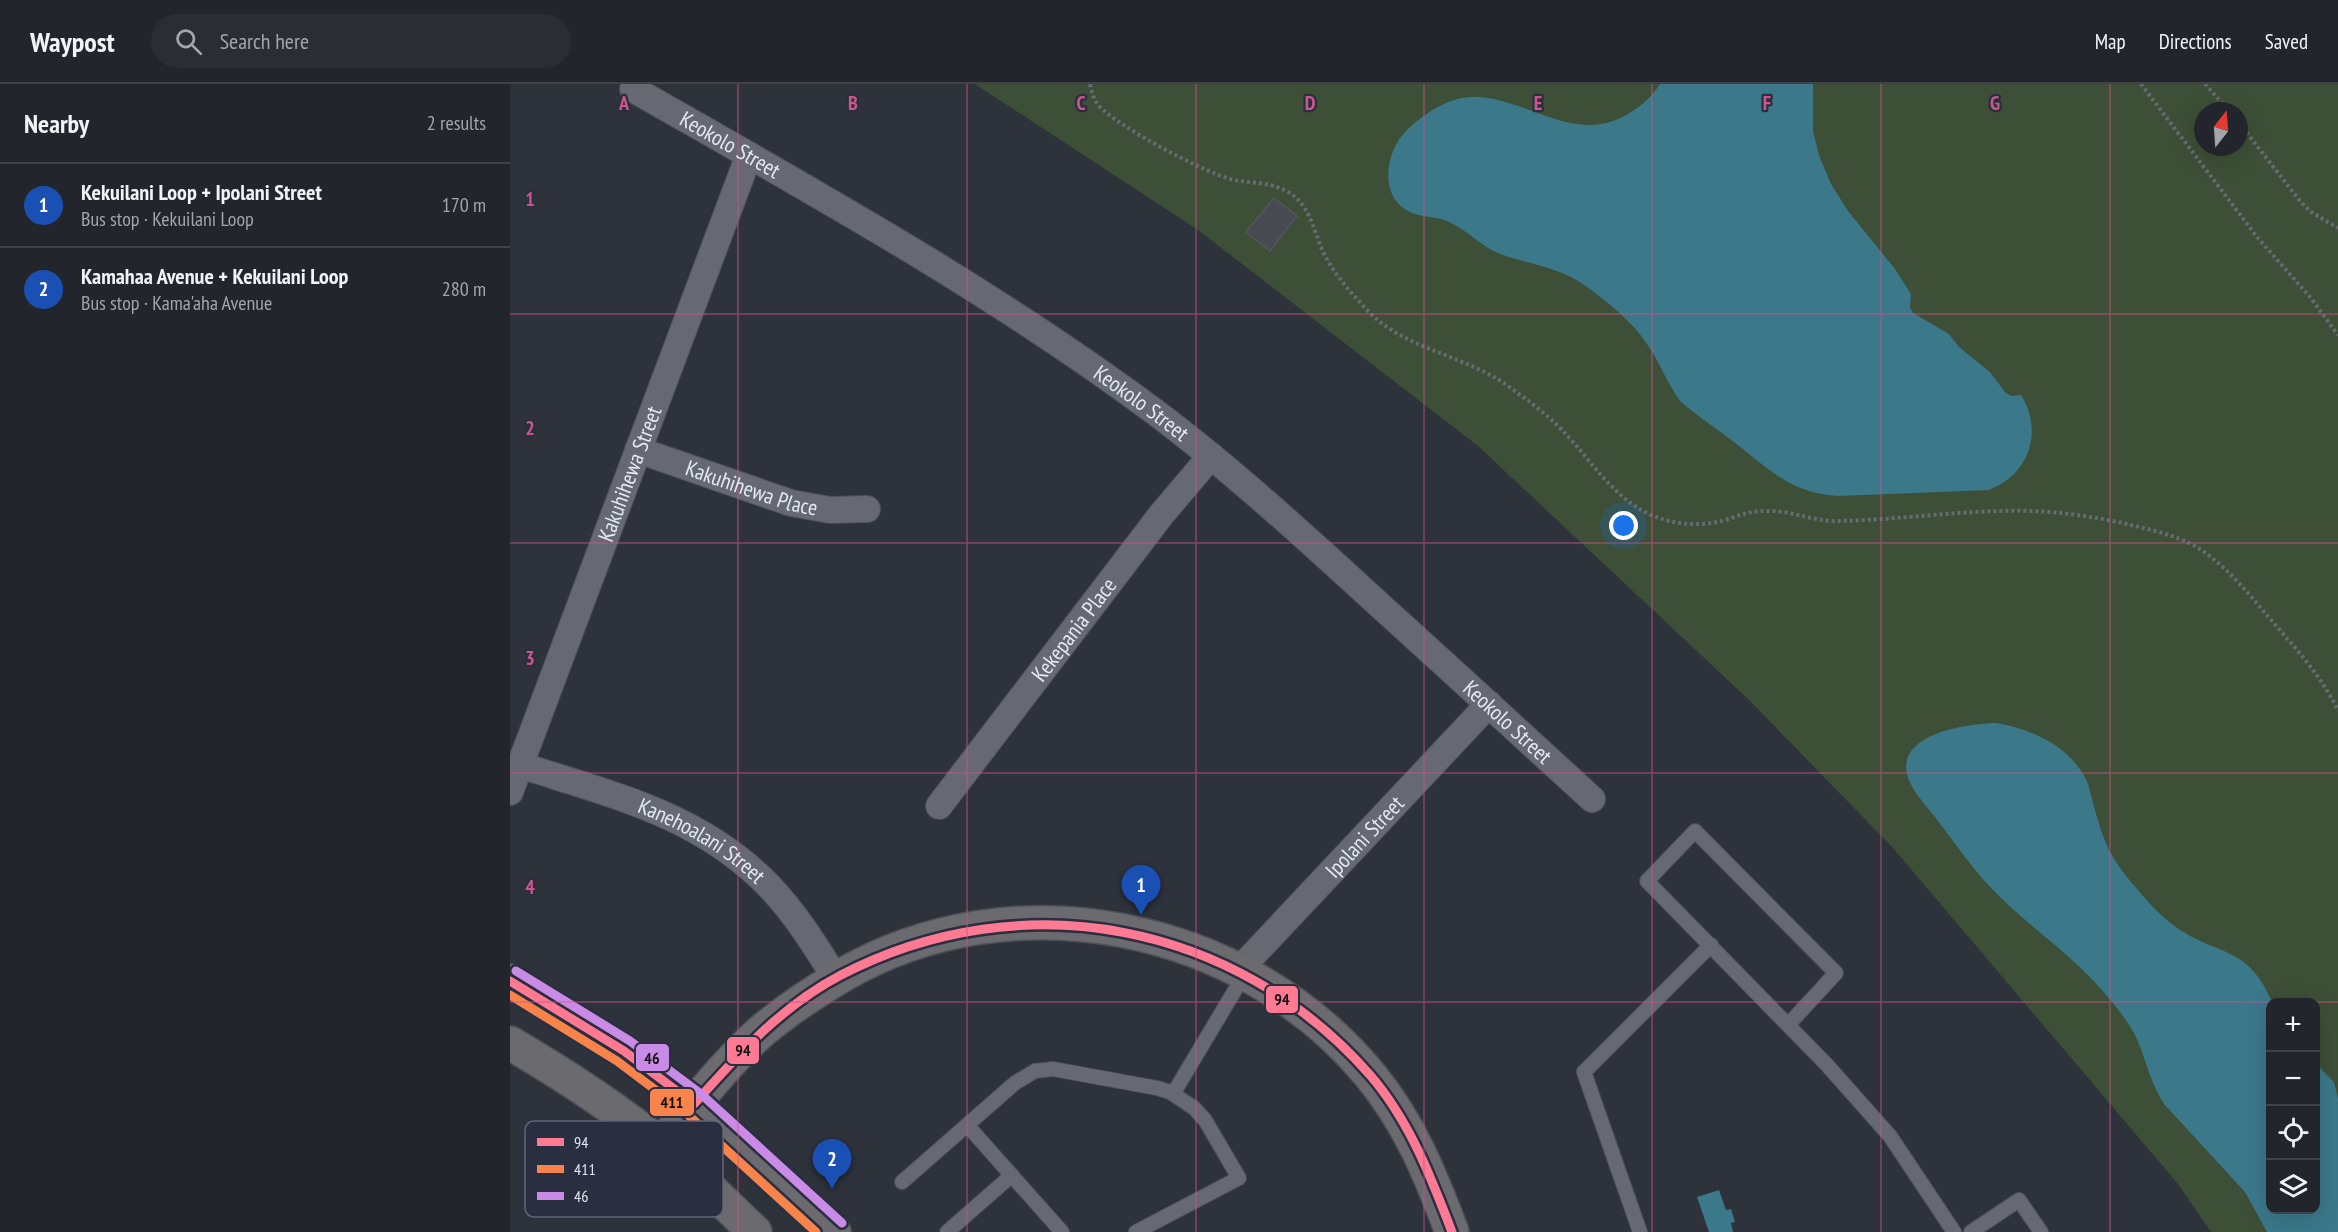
<!DOCTYPE html>
<meta charset="utf-8">
<style>
:root{--surface:#22262c;--page:#2a2e34;--text:#f1f3f6;--muted:#a2a5a9;--line:#3f4348;--accent:#a4a8b3}
body{margin:0;font-family:"PT Sans Narrow",sans-serif;background:var(--page);color:var(--text)}
.controls{position:absolute;right:18px;bottom:18px;display:grid;overflow:hidden;border-radius:12px;box-shadow:0 6px 24px #0002}
.controls button{width:54px;height:54px;display:grid;place-items:center;padding:0;border:0;border-bottom:2px solid var(--line);background:var(--surface);color:var(--text);font:30px sans-serif}
.compass{position:absolute;left:1684px;top:18px;width:54px;height:54px;border-radius:50%;background:var(--surface);box-shadow:0 6px 24px #0002;rotate:17deg}
.you{position:absolute;left:1114px;top:442px;width:21px;height:21px;margin:-15px;border:4px solid #fff;border-radius:50%;background:#1a73e8;box-shadow:0 0 0 9px #1a73e833}
.badge{display:grid;place-items:center;width:39px;height:39px;border-radius:50%;background:var(--accent);color:#fff;font-size:20px;font-weight:700}
.pin{position:absolute;translate:-50% -50px;filter:drop-shadow(0 2px 3px #0008)}
.pin::after{content:'';position:absolute;top:32px;width:21px;height:18px;background:inherit;clip-path:polygon(0 0,100% 0,50% 100%)}
.list{margin:0;padding:0;list-style:none}
h2{display:flex;justify-content:space-between;align-items:center;height:78px;margin:0;padding:0 24px;font-size:26px}
h2 small{font-size:20px;font-weight:400;color:var(--muted)}
.list li{display:grid;grid-template-columns:39px 1fr auto;gap:18px;align-items:center;box-sizing:border-box;height:84px;padding:0 24px;border-top:2px solid var(--line)}
.list b{display:block;font-size:22px;white-space:nowrap}
.list p{margin:0;font-size:20px;white-space:nowrap;color:var(--muted)}
.list em{font-size:20px;font-style:normal;color:var(--muted)}
.icon{flex:none;width:33px;height:33px;fill:none;stroke:currentColor;stroke-width:2;stroke-linecap:round;stroke-linejoin:round}
.map{position:relative;flex:none;width:1828px;height:1148px;overflow:hidden}
header{display:flex;align-items:center;gap:36px;box-sizing:border-box;height:84px;padding:0 30px;background:var(--surface);border-bottom:2px solid var(--line)}
header strong{font-size:28px}
nav{display:flex;gap:33px;margin-inline-start:auto;font-size:21px}
.search{width:420px;height:54px;background:var(--page);display:flex;align-items:center;gap:15px;box-sizing:border-box;padding:0 21px;border-radius:33px;color:var(--muted);font-size:22px}
main{display:flex}
aside{flex:1;background:var(--surface)}
.map>svg:first-child{display:block}
</style>
<header>
<strong>Waypost</strong>
<div class="search"><svg class="icon" aria-label="search" viewBox="0 0 24 24"><circle cx="10" cy="10" r="6"/><path d="M15 15l6 6"/></svg>Search here</div>
<nav><a>Map</a><a>Directions</a><a>Saved</a></nav>
</header>
<main>
<aside>
<h2>Nearby<small>2 results</small></h2>
<ul class="list">
<li><span class="badge" style="background:#1a4fb4">1</span><div><b>Kekuilani Loop + Ipolani Street</b><p>Bus stop · Kekuilani Loop</p></div><em>170 m</em></li>
<li><span class="badge" style="background:#1a4fb4">2</span><div><b>Kamahaa Avenue + Kekuilani Loop</b><p>Bus stop · Kama'aha Avenue</p></div><em>280 m</em></li>
</ul>
</aside>
<div class="map">
<svg width="1828" height="1148" viewBox="0 0 1828 1148">
<rect width="100%" height="100%" fill="#2e323b"/>
<path fill="#3d4f36" fill-rule="evenodd" d="M465 0H1828V1148H1701L1668 1100 1383 764 1239 616 968 362 688 146ZM1693 27H1729V63H1693ZM1760 918H1806V1126H1760Z"/>
<path fill="#3a788a" d="M1150 0H1303V47L1309 71 1321 100 1338 127 1385 185 1401 210 1400 223 1403 229 1439 250 1449 263 1480 288 1495 308 1501 312 1511 311C1534 347 1519 391 1479 406L1329 412C1278 410 1254 380 1216 352 1201 341 1185 330 1171 318 1158 301 1151 281 1139 263 1125 240 1099 219 1077 203 1052 184 1022 181 993 171 972 164 959 147 939 138 927 132 912 134 900 128 868 113 875 67 897 46 916 28 942 11 969 13 1023 17 1068 63 1121 28 1133 21 1143 11 1150 0Z
M1486 639C1522 645 1558 661 1576 695 1580 704 1582 716 1585 726 1594 758 1599 771 1621 798 1634 813 1646 828 1662 840 1704 873 1737 858 1762 918H1760V1126H1806V980L1824 998 1828 1015V1148H1757L1735 1108 1654 1020C1639 997 1636 973 1624 949 1615 933 1603 919 1591 905 1561 871 1524 846 1491 814 1466 790 1446 761 1425 733 1415 720 1396 701 1396 683 1397 647 1460 640 1486 639Z
M1209 1106 1216 1126 1221 1125 1225 1138 1221 1139 1223 1148H1199L1187 1113Z"/>
<path fill="#484a52" stroke="#52565e" stroke-width="1.5" d="M764 114 787 132 760 167 736 148Z"/>
<g fill="none" stroke-linecap="round" stroke-linejoin="round">
<defs>
<path id="lane" d="M1278 941 1326 889 1185 747 1137 797 1317 981 1380 1052 1444 1148
M663 1010 734 891
M457 1041 552 1148
M392 1098 505 999 525 987 543 985 647 1004 660 1008 684 1024 695 1036 729 1094 626 1148
M437 1148 502 1091
M1130 1148 1074 988 1201 861
M1461 1148 1509 1116 1531 1148"/>
<g id="street">
<path id="s1" d="M123 5C300 106 481 206 645 328 722 386 793 451 864 516 937 582 1009 648 1082 715"/>
<path id="s2" d="M128 366 281 419 320 426 357 425"/>
<path id="s3" d="M10 681C102 711 189 730 259 802 286 830 306 863 326 895"/>
<path id="s4" d="M0 708 239 71"/>
<path id="s5" d="M429 722 651 431 701 372"/>
<path id="s6" d="M729 886 979 620"/>
</g>
<path id="secondary" d="M0 897 114 967 184 1020 324 1148
M0 959C53 990 104 1023 151 1061 184 1088 214 1119 245 1148
M151 1061C180 1025 210 986 244 954 270 930 301 910 331 892 503 791 735 839 860 991 899 1038 921 1092 942 1148"/>
</defs>
<use href="#lane" stroke="#4c5058" stroke-width="16"/>
<use href="#street" stroke="#4c5058" stroke-width="28"/>
<use href="#secondary" stroke="#4c5058" stroke-width="36"/>
<path stroke="#676a71" stroke-width="4" stroke-dasharray="3 3" stroke-linecap="butt" d="M580 0C582 8 583 14 588 21 608 43 690 86 720 95 739 100 760 97 778 108 801 121 804 150 815 172 826 192 841 209 857 226 894 265 951 270 995 300 1016 315 1037 330 1054 348 1081 376 1104 415 1141 431 1165 441 1190 443 1215 436 1230 431 1243 426 1259 427 1282 427 1303 437 1326 437 1392 436 1457 425 1523 427 1553 428 1583 433 1613 439 1637 445 1663 450 1685 462 1715 480 1738 509 1761 536 1785 564 1812 592 1828 627
M1631 0 1747 153 1800 213 1828 251
M1695 0 1719 27
M1729 39 1790 117 1801 128 1828 144"/>
<use href="#lane" stroke="#666971" stroke-width="14"/>
<use href="#street" stroke="#666971" stroke-width="26"/>
<use href="#secondary" stroke="#6a6a6f" stroke-width="33"/>
<defs>
<path id="bus-1" d="M0 897 114 967 184 1020C229 970 270 923 331 891 512 797 726 838 860 991 899 1036 921 1093 942 1148"/>
<path id="bus-2" d="M0 911 107 977 176 1029 306 1148"/>
<path id="bus-3" d="M6 887 120 957 191 1010 332 1139"/>
</defs>
<use href="#bus-1" stroke="#292f40" stroke-width="14"/>
<use href="#bus-2" stroke="#292f40" stroke-width="14"/>
<use href="#bus-3" stroke="#292f40" stroke-width="14"/>
<use href="#bus-1" stroke="#fe7a93" stroke-width="9"/>
<use href="#bus-2" stroke="#f8844c" stroke-width="9"/>
<use href="#bus-3" stroke="#ca8be6" stroke-width="9"/>
</g>
<path fill="none" stroke="#cc5689" stroke-width="1.5" stroke-opacity="0.55" d="M228 0V1148M457 0V1148M686 0V1148M914 0V1148M1142 0V1148M1371 0V1148M1600 0V1148M0 230H1828M0 459H1828M0 689H1828M0 918H1828"/>
<g text-anchor="middle" dominant-baseline="central" stroke-width="4.5" stroke-linejoin="round" paint-order="stroke">
<g font-size="22" fill="#e3e8f3" stroke="#292f40">
<text stroke="none"><textPath href="#s1" startOffset="112">Keokolo Street</textPath></text>
<text stroke="none"><textPath href="#s1" startOffset="598">Keokolo Street</textPath></text>
<text stroke="none"><textPath href="#s4" startOffset="340">Kakuhihewa Street</textPath></text>
<text stroke="none"><textPath href="#s2" startOffset="120">Kakuhihewa Place</textPath></text>
<text stroke="none"><textPath href="#s5" startOffset="222">Kekepania Place</textPath></text>
<text stroke="none"><textPath href="#s1" startOffset="1084">Keokolo Street</textPath></text>
<text stroke="none"><textPath href="#s6" startOffset="183">Ipolani Street</textPath></text>
<text stroke="none"><textPath href="#s3" startOffset="198">Kanehoalani Street</textPath></text>
</g>
</g>
<rect x="15" y="1037" width="198" height="96" rx="9" fill="#292f40" stroke="#616676" stroke-width="1.5"/>
<rect x="27" y="1054" width="27" height="8" fill="#fe7a93"/>
<rect x="27" y="1081" width="27" height="8" fill="#f8844c"/>
<rect x="27" y="1108" width="27" height="8" fill="#ca8be6"/>
<g font-size="16" fill="#e3e8f3">
<text x="64" y="1064">94</text>
<text x="64" y="1091">411</text>
<text x="64" y="1118">46</text>
</g>
<g font-size="20" text-anchor="middle" font-weight="bold" fill="#cc5689" stroke="#292f40" stroke-width="4.5" stroke-linejoin="round" paint-order="stroke">
<text x="114" y="26">A</text>
<text x="343" y="26">B</text>
<text x="571" y="26">C</text>
<text x="800" y="26">D</text>
<text x="1028" y="26">E</text>
<text x="1257" y="26">F</text>
<text x="1485" y="26">G</text>
<text x="20" y="122">1</text>
<text x="20" y="351">2</text>
<text x="20" y="581">3</text>
<text x="20" y="810">4</text>
</g>
<g stroke="#292f40" stroke-width="2">
<rect x="755" y="901" width="34" height="29" rx="6" fill="#fe7a93"/>
<rect x="216" y="952" width="34" height="29" rx="6" fill="#fe7a93"/>
<rect x="125" y="959" width="35" height="29" rx="6" fill="#ca8be6"/>
<rect x="139" y="1004" width="46" height="29" rx="6" fill="#f8844c"/>
</g>
<g font-size="16" text-anchor="middle" font-weight="bold" fill="#111">
<text x="772" y="921">94</text>
<text x="233" y="972">94</text>
<text x="142" y="980">46</text>
<text x="162" y="1024">411</text>
</g>
</svg>
<div class="controls">
<button>+</button>
<button>−</button>
<button><svg class="icon" aria-label="locate" viewBox="0 0 24 24"><circle cx="12" cy="12" r="6"/><path d="M12 2v4M12 18v4M2 12h4M18 12h4"/></svg></button>
<button><svg class="icon" aria-label="layers" viewBox="0 0 24 24"><path d="M12 4l9 5-9 5-9-5zM3 14l9 5 9-5"/></svg></button>
</div>
<svg class="compass" viewBox="-18 -18 36 36"><path d="M0-13l5 13h-10z" fill="#e53935"/><path d="M0 13l5-13h-10z" fill="#a2a5a9"/></svg>
<div class="you"></div>
<div class="pin badge" style="left:631px;top:831px;background:#1a4fb4">1</div>
<div class="pin badge" style="left:322px;top:1105px;background:#1a4fb4">2</div>
</div>
</main>
